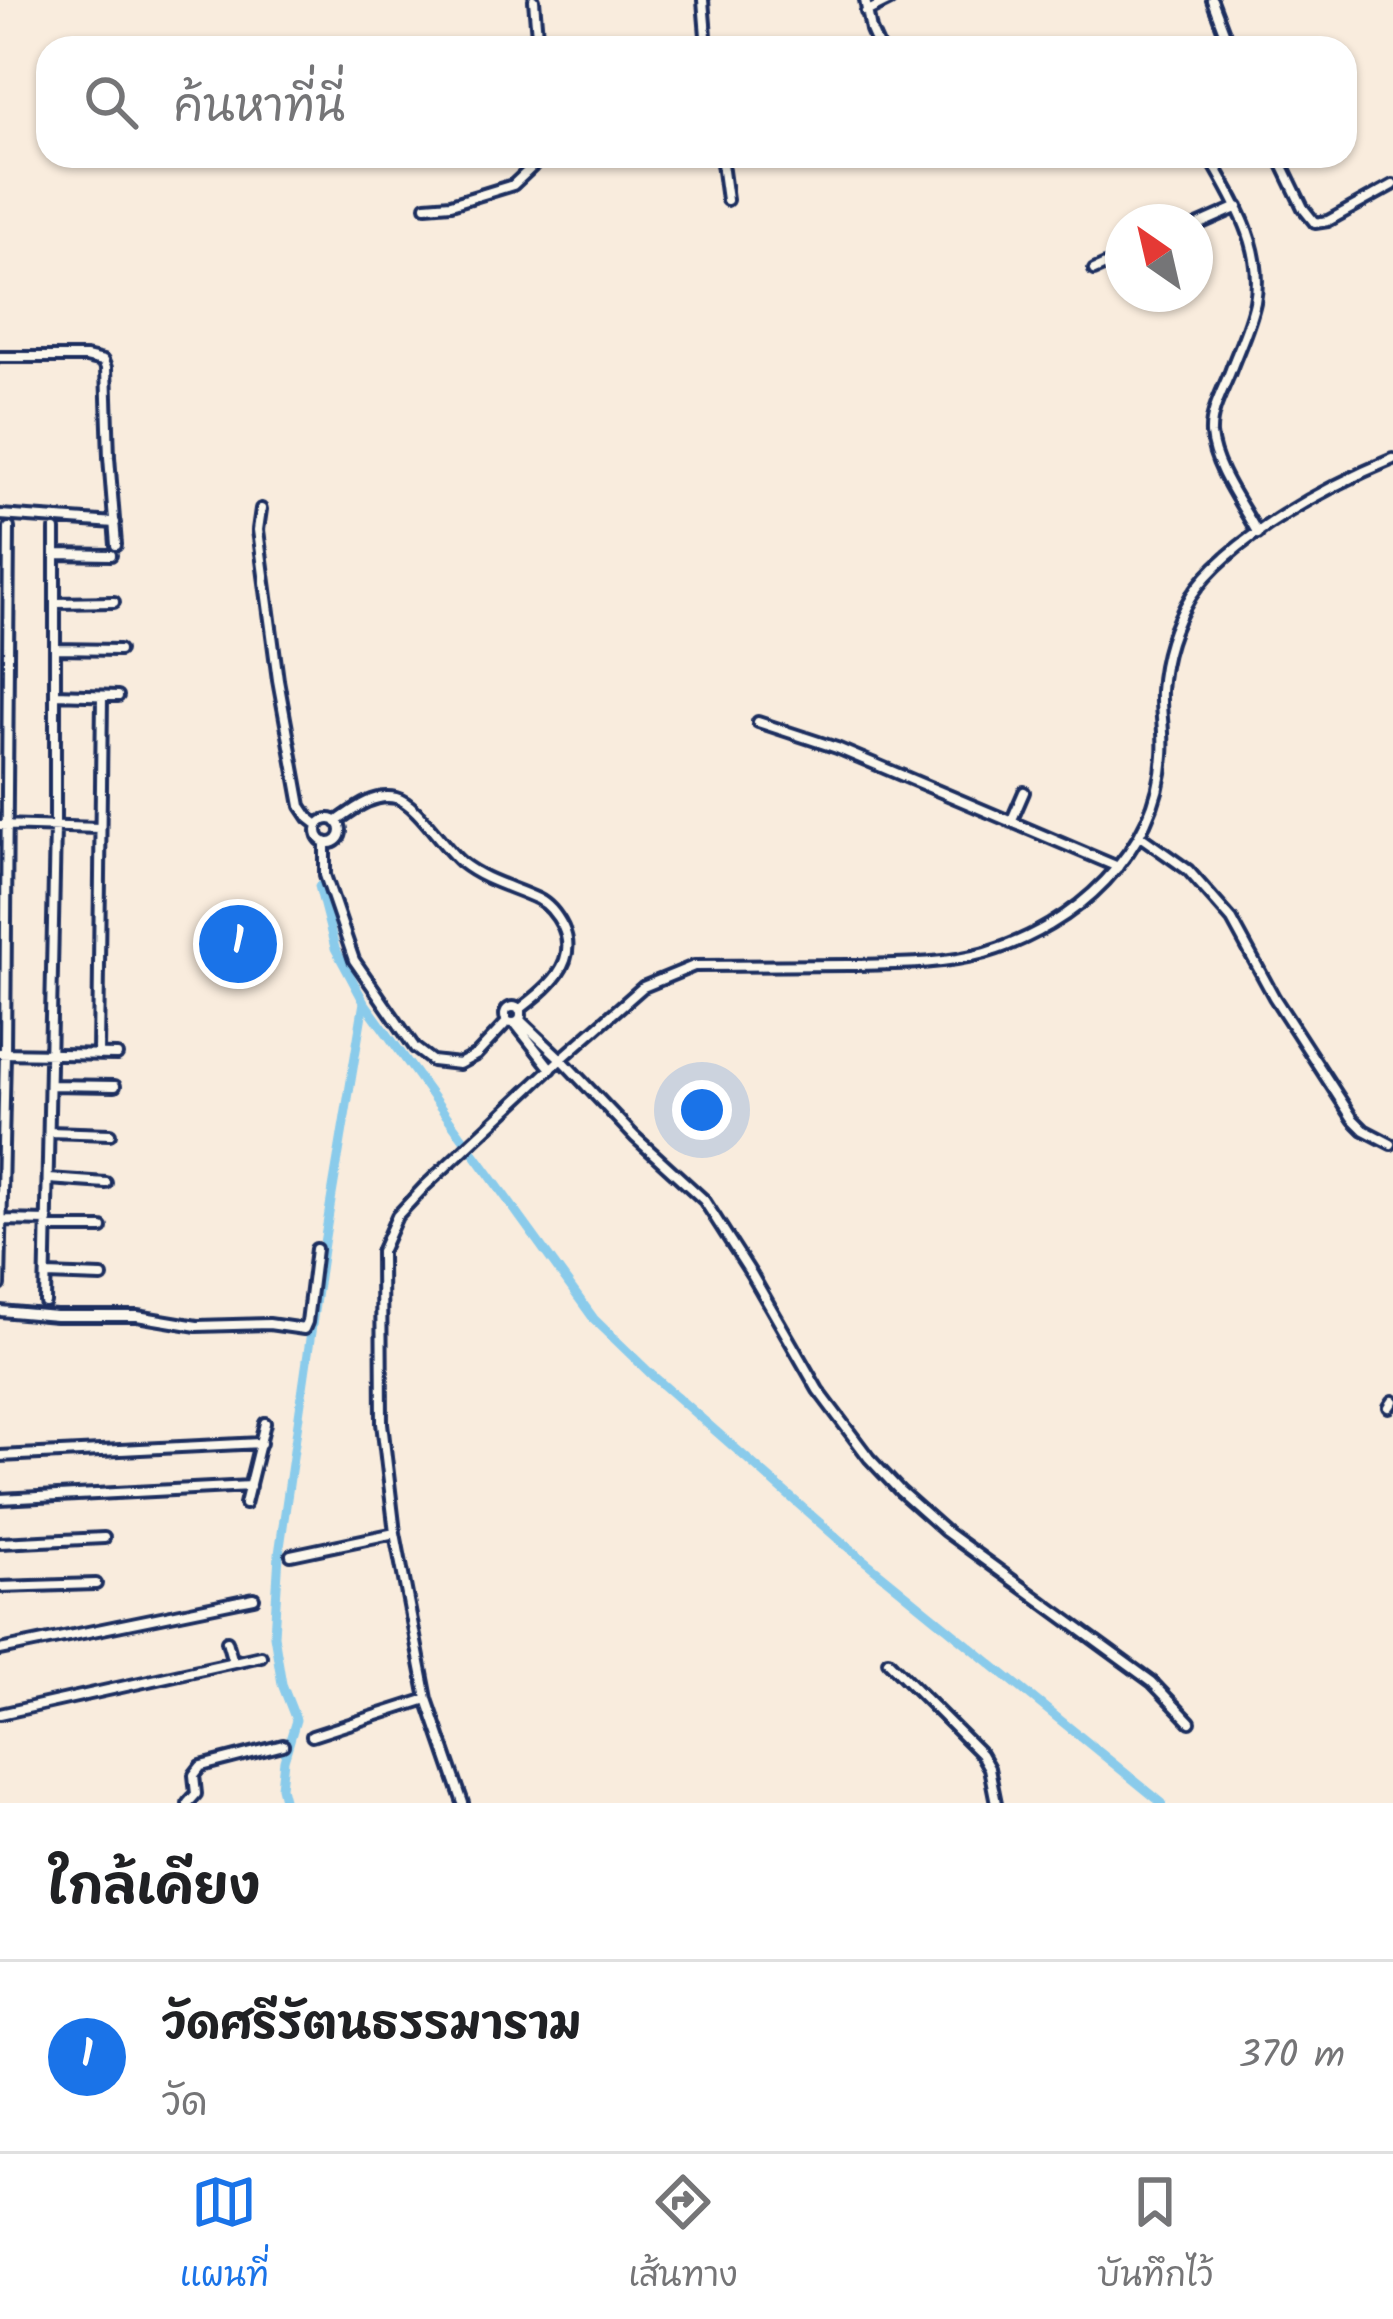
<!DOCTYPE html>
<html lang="th">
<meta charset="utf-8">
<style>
:root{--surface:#fff;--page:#f6f6f6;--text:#202124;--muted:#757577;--line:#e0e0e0;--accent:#1a73e8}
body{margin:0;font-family:Kalam,"Playpen Sans Thai",sans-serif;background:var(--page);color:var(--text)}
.compass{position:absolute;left:1105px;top:204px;width:108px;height:108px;border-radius:50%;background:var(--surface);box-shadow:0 3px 9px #0004;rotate:326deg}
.you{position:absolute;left:702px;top:1110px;width:42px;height:42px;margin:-30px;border:9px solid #fff;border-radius:50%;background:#1a73e8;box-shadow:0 0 0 18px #1a73e833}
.badge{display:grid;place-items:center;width:78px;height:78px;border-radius:50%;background:var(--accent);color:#fff;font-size:39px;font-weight:700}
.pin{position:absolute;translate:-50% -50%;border:6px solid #fff;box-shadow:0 3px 12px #0006}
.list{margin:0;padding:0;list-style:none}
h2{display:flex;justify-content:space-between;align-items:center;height:156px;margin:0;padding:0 48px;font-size:51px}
h2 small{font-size:39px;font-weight:400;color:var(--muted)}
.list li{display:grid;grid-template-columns:78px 1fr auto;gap:36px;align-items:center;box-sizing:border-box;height:192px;padding:0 48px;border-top:3px solid var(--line)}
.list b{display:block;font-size:45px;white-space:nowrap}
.list p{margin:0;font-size:39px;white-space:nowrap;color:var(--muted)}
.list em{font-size:39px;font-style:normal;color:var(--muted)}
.icon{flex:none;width:66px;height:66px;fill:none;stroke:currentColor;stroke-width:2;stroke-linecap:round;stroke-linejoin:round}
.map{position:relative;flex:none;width:1393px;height:1803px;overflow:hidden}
.search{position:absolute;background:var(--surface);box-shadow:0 3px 9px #0004;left:36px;right:36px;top:36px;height:132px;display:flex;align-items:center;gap:30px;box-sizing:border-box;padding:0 42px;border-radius:36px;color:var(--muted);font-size:45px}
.sheet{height:348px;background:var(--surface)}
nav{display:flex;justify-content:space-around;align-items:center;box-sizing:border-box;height:168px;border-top:3px solid var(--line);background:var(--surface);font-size:33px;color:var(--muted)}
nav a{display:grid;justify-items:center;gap:6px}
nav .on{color:var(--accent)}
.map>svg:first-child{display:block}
</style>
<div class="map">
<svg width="1393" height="1803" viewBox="0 0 1393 1803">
<rect width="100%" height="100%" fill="#f9ecdd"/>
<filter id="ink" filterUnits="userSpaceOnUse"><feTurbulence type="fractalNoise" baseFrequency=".00833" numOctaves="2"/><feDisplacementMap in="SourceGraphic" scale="24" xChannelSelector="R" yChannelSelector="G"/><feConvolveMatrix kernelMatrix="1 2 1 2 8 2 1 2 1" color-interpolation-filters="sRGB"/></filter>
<g filter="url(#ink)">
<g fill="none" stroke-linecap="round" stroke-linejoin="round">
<path stroke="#8acbeb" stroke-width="9" d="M319 886 335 948 364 1002 594 1319 652 1375 844 1544 1162 1803
M285 1803 281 1787 284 1760 296 1720 282 1684 274 1635 279 1554 323 1249 364 1002"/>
<defs>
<path id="minor" d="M534 0 538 48
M703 0 707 48
M865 0 871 30 879 48
M1212 0 1230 48
M866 12 890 0
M721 156 727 200
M1209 156C1235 202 1265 248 1255 302 1250 326 1238 350 1230 372 1222 392 1210 412 1211 434 1214 468 1242 504 1258 534
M1278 156 1303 208 1315 223 1328 221 1393 185
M426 206 451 204 513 185 532 167 540 156
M1195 226 1238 207
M1094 270 1123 257
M0 357H86L103 361 106 368 109 457 116 545
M261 509 258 530 278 680 301 806 309 818 318 825
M0 515 115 523
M55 554 111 555
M56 603 114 602
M55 649 119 650
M55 694 118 696
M758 722 837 748 1118 867
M317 831a12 12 0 1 1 24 0a12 12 0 1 1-24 0Z
M336 822C353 810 373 793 396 798 417 803 443 848 462 863 485 881 513 887 538 899 550 905 557 915 563 927 580 964 545 990 519 1010
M1011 822 1024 792
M0 825 100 828
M1140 836 1188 870 1232 920 1274 997 1353 1119 1364 1130 1391 1144
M325 842V875L354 960 415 1048 432 1061 459 1064 476 1055 507 1022
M505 1015a8 8 0 1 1 16 0a8 8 0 1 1-16 0Z
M520 1020 561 1059 635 1137 704 1200 752 1275 818 1390 869 1458 900 1491 945 1531 1152 1682 1190 1722
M515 1023 551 1069
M0 1053 117 1055
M98 1055 102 696
M50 1085 115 1086
M49 1132 110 1134
M49 1179 106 1183
M2 1220 48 1221
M48 1228H102
M47 1275 102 1277
M0 1285 5 1053 9 528
M45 1302 55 827V530
M0 1311 56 1316H137L197 1326 269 1324 304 1329 307 1322 316 1249
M1389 1407 1393 1401
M0 1456 261 1443
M0 1499 250 1486
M245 1504 265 1423
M0 1543 104 1538
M291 1555 395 1533
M0 1587 96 1584
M227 1641 233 1662
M0 1650 254 1598
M888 1661 981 1754 989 1768 996 1803
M0 1714 261 1656
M312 1736 427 1699
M188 1803 196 1794 194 1775 201 1766 283 1745
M463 1803 427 1699 395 1533 382 1423 381 1252 397 1216 425 1186 561 1059 643 987 694 966C746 966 798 965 849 965 895 964 941 965 985 953 1075 927 1157 852 1163 755 1165 734 1160 712 1161 691 1163 658 1174 624 1191 596 1229 538 1330 485 1393 459"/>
</defs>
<use href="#minor" stroke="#1b2f5e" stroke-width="16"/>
<use href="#minor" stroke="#fbf7ec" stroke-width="8"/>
</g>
</g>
</svg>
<svg class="compass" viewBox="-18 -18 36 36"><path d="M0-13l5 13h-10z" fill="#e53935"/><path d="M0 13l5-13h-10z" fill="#757577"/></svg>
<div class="you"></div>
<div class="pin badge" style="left:238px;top:944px">1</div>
<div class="search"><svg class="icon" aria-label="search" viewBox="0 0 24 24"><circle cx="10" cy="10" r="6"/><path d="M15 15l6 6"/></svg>ค้นหาที่นี่</div>
</div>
<section class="sheet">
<h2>ใกล้เคียง<small></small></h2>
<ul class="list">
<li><span class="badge">1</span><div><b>วัดศรีรัตนธรรมาราม</b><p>วัด</p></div><em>370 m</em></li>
</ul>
</section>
<nav>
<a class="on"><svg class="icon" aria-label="map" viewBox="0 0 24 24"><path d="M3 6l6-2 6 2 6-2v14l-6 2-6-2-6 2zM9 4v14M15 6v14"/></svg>แผนที่</a>
<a><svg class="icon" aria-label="directions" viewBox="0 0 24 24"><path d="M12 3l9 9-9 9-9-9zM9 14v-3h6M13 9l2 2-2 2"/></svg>เส้นทาง</a>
<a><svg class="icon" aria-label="saved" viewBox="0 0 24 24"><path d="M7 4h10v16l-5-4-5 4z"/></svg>บันทึกไว้</a>
</nav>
